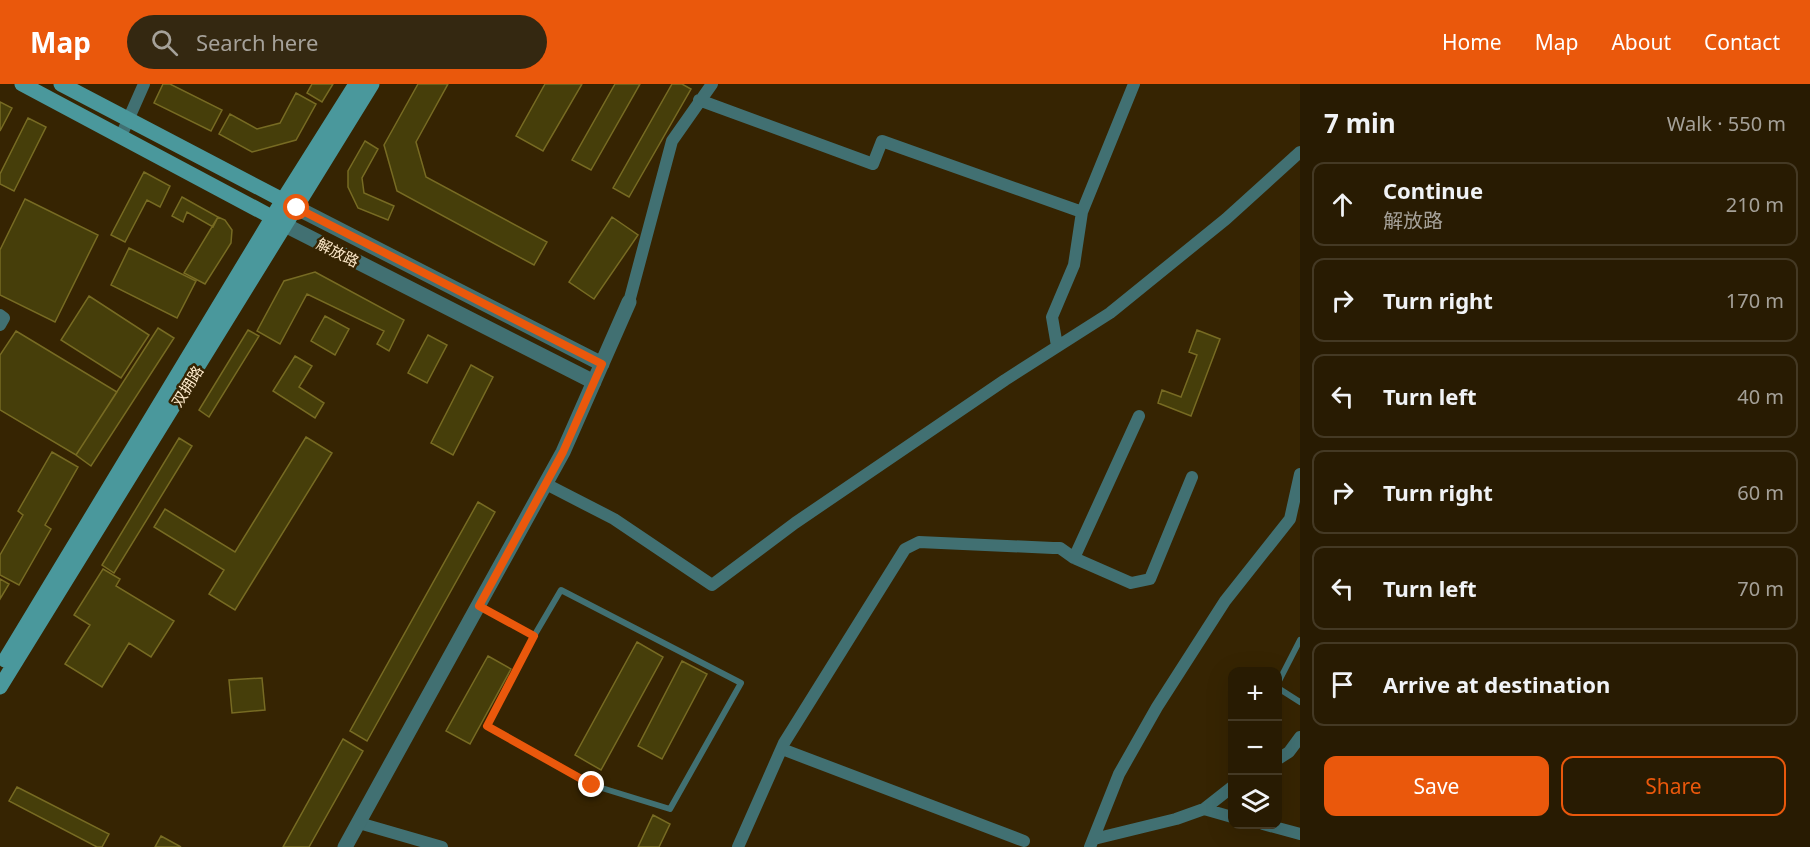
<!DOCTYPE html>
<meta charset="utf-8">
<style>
:root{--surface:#281b02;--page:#342811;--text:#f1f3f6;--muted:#a5a199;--line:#443924;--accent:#ea580c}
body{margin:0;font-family:"Noto Sans","Noto Sans SC",sans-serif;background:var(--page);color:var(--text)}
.controls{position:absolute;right:18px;bottom:18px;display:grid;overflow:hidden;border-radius:12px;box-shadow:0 6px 24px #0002}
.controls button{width:54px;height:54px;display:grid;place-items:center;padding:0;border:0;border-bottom:2px solid var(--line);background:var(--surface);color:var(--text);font:30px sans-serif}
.stop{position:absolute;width:18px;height:18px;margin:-14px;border:4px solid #ea580c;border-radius:50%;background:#fff}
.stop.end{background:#ea580c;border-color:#fff;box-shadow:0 2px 6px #0008}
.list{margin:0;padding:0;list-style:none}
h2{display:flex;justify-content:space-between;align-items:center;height:78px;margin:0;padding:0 24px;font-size:26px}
h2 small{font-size:20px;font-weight:400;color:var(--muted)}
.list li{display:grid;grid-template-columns:39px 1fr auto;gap:18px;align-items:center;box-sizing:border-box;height:84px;margin:0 12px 12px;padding:0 12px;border:2px solid var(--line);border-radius:12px}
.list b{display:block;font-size:22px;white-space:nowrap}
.list p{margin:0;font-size:20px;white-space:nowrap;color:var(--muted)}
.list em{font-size:20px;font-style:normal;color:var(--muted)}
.actions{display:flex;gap:12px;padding:18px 24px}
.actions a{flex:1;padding:14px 0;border:2px solid var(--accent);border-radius:12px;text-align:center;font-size:21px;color:var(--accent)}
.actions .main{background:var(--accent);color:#fff}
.icon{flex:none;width:33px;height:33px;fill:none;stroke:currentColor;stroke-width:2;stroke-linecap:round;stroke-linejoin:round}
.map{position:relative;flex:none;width:1300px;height:763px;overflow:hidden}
header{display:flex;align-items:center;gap:36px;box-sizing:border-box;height:84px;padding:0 30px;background:var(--accent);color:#fff}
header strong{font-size:28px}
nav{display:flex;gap:33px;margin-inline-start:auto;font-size:21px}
.search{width:420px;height:54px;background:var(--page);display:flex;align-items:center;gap:15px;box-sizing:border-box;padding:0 21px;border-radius:33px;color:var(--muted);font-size:22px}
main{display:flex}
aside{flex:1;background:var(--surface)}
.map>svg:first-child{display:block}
</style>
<header>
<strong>Map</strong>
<div class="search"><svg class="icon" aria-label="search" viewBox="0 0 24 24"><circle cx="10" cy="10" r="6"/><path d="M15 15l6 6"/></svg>Search here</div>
<nav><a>Home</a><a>Map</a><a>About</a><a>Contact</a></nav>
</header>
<main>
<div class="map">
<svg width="1300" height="763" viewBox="0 0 1300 763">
<rect width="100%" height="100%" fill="#362402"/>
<path fill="#463e0a" stroke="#776b23" stroke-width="1.5" d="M163 0H170L222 26 211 47 154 19Z
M312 0H333L322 18 307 9Z
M418 0H448L416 58 426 93 547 158 534 181 397 107 384 61Z
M545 0H582L543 67 516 52Z
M615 0H640L591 86 572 76Z
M672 0H682L691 5 629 113 613 104Z
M296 9 316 20 296 56 252 68 219 50 230 30 257 45 280 39Z
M0 18 12 24 0 47Z
M28 34 46 43 14 107 0 100V90Z
M365 57 378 65 362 94 364 109 394 122 388 136 358 124 348 103V87Z
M144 88 170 102 160 123 147 116 125 158 111 151Z
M182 113 218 133 213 143 187 128 183 138 172 132Z
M25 115 98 151 55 238 0 211V166Z
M218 133 225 136 232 146 231 159 205 200 184 189Z
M612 133 638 151 594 215 569 198Z
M129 164 196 197 177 234 111 201Z
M315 188 404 236 389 267 377 260 384 247 307 210 280 260 257 247 284 197Z
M89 212 149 251 121 294 61 256Z
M325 232 349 245 335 271 311 257Z
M158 244 174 254 91 382 76 371Z
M248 246 259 252 209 333 199 326Z
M1197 246 1220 255 1191 332 1158 319 1162 306 1181 313 1197 271 1189 268Z
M16 247 117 308 76 371 0 326V271Z
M428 251 447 261 427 299 408 289Z
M295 272 312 282 299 303 324 319 315 334 273 307Z
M471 281 493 293 453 371 431 359Z
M306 353 332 369 235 526 209 510 224 486 154 443 165 425 235 468Z
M179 354 192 362 114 489 102 481Z
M52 368 78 383 45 441 51 445 19 501 0 491V471L23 431 18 427Z
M478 418 495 428 367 657 350 647Z
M103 485 120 495 116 502 174 537 151 573 129 559 102 603 65 580 90 541 74 531Z
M0 495 9 500 0 515Z
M637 558 663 573 601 686 575 671Z
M488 572 511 585 470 660 446 647Z
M682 577 707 590 662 675 638 662Z
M262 594 265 626 232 629 229 596Z
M343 655 363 667 309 763H283Z
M17 703 109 750 102 763H97L9 717Z
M653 731 670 740 659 763H638Z
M161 752 181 763H155Z"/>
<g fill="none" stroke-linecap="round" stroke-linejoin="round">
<path stroke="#417072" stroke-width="6" d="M479 522 534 552 561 506 741 599 670 725 592 701 487 642 534 552
M1278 599 1300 556
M1278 604 1300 618"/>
<path stroke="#417072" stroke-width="12" d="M699 16 873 80 882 57 1082 128
M121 52 144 0
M629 218 672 57 712 0
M0 231 4 234 0 241
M1057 262 1052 233 1074 181 1082 128 1134 0
M546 400 614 435 712 501 795 439 1005 296 1110 229 1226 135 1300 68
M1074 474 1131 499 1150 495 1192 393
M782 665 1024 757
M1278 675 1289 668 1300 653
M1204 725 1232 703
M359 739 442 763
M1263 740 1300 750
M1094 755 1176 735 1204 725 1232 733
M738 763 784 659 905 465 919 458 1053 464H1060L1074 474 1139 332
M1090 763 1119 690 1157 623 1225 517 1290 435 1300 390"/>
<path stroke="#417072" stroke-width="15" d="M297 124 602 280
M287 142 594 298
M345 763 563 368 629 218"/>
<path stroke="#4a989c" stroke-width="15" d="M22 0 281 138
M61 0 290 120
M5 576 283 116 356 0
M0 603 372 0"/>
</g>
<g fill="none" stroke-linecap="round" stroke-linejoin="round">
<path stroke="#ea580c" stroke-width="8" d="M297 124 602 280 563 368 479 522 534 552 487 642 592 701"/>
</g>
<g text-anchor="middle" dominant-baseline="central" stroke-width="5" stroke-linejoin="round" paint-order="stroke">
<g font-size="15" fill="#fde9ca" stroke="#362402">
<text transform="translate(338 168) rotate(27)">解放路</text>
<text transform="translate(187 302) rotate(-58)">双拥路</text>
</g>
</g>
</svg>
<div class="controls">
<button>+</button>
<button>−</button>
<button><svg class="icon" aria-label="layers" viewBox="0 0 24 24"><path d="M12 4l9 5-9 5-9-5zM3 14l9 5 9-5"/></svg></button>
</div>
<div class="stop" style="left:297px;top:124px"></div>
<div class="stop end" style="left:592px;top:701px"></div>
</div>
<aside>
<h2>7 min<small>Walk · 550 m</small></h2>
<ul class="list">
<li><svg class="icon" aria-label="ahead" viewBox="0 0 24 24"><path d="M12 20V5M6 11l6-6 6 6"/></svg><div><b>Continue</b><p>解放路</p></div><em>210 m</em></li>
<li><svg class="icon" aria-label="right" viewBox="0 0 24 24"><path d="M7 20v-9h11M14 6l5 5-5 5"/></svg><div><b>Turn right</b></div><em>170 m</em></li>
<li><svg class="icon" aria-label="left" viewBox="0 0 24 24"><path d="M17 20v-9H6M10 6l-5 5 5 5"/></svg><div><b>Turn left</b></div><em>40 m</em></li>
<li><svg class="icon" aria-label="right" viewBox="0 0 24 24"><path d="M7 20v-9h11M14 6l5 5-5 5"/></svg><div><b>Turn right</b></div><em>60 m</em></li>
<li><svg class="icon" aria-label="left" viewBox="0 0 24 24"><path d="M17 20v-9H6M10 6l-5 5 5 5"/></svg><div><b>Turn left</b></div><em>70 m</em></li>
<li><svg class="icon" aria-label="arrive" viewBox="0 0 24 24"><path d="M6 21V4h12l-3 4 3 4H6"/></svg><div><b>Arrive at destination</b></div></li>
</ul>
<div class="actions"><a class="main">Save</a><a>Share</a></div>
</aside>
</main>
